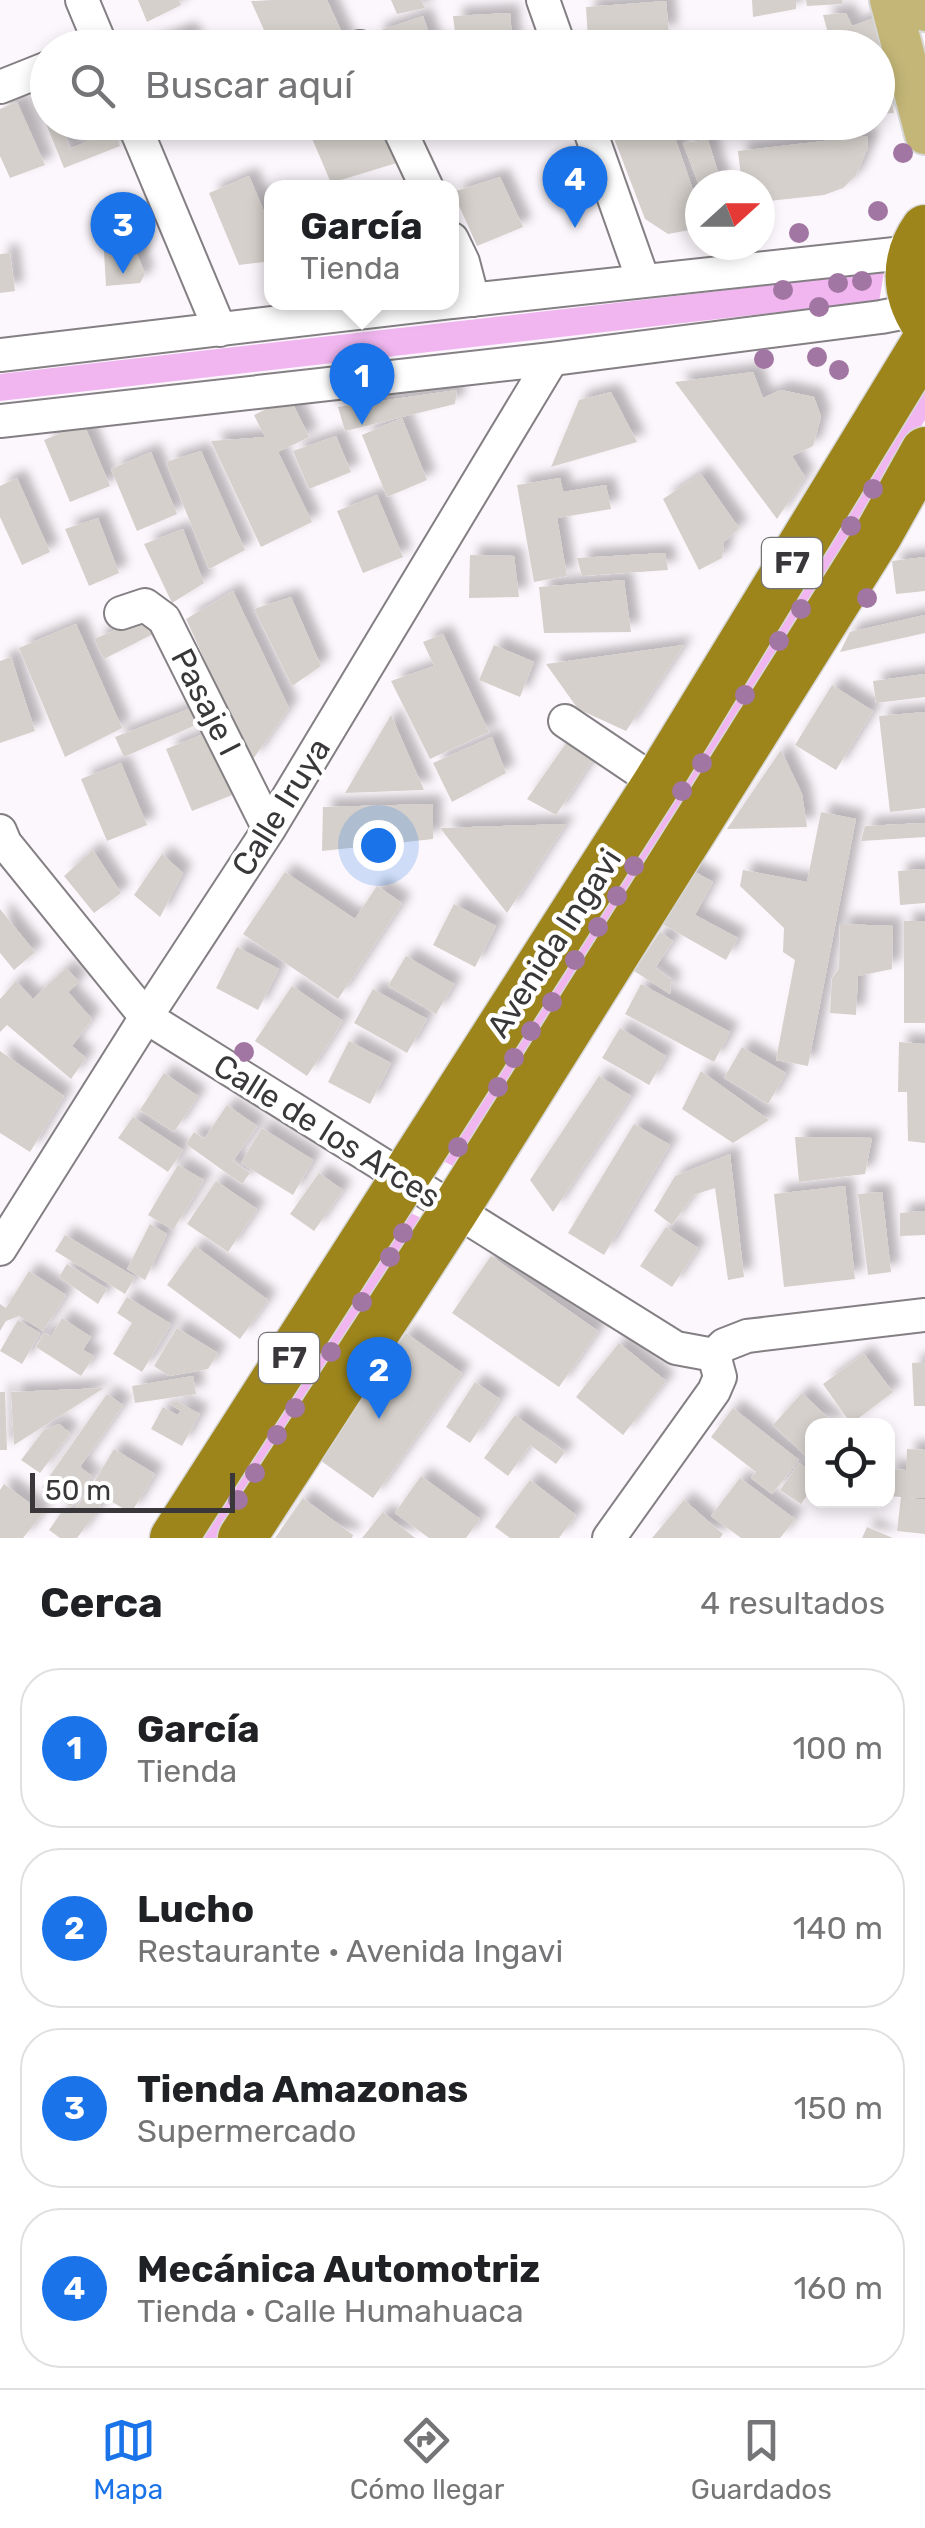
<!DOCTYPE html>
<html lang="es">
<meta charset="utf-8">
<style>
:root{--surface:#fff;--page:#f6f6f6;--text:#202124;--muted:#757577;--line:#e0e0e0;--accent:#1a73e8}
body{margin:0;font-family:Rubik,sans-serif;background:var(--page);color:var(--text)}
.controls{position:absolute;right:30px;bottom:30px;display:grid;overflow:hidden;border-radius:20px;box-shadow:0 5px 15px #0003}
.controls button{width:90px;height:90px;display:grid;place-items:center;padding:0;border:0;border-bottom:2px solid var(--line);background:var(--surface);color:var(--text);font:50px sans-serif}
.compass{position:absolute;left:685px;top:170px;width:90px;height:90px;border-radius:50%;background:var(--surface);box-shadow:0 5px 15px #0003;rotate:69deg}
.scale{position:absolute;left:30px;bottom:25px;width:205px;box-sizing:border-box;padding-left:10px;border:5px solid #393739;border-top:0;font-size:28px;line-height:35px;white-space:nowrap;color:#393739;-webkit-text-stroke:8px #fff;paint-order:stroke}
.you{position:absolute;left:378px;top:845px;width:35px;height:35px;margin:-25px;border:8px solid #fff;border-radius:50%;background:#1a73e8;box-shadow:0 0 0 15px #1a73e833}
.badge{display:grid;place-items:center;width:65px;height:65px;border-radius:50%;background:var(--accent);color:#fff;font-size:32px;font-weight:700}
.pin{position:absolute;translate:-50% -82px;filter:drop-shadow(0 2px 5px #0008)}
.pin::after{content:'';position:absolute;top:52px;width:35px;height:30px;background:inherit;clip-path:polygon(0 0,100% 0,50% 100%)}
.popup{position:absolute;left:264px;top:180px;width:195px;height:130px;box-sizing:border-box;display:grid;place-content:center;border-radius:20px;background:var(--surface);filter:drop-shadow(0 2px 8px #0005);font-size:32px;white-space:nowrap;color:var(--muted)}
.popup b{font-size:38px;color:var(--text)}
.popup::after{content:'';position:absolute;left:50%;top:100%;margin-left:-20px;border:20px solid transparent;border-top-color:var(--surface)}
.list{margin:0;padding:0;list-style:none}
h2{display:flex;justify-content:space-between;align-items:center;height:130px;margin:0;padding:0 40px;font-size:42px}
h2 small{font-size:32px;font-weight:400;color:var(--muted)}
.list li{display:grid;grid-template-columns:65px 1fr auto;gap:30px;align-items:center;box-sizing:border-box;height:160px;margin:0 20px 20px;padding:0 20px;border:2px solid var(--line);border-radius:40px}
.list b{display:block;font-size:38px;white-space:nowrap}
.list p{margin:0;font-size:32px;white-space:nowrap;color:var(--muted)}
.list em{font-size:32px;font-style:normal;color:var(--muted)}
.icon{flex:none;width:55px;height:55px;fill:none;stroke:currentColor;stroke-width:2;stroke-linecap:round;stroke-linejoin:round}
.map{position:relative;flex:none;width:925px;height:1538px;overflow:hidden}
.search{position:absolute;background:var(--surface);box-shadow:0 5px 15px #0003;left:30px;right:30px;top:30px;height:110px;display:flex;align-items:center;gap:25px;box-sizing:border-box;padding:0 35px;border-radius:55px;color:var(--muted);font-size:38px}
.sheet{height:850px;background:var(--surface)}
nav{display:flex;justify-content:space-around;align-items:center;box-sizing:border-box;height:140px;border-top:2px solid var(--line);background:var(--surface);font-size:28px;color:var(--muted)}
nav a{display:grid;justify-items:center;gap:5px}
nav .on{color:var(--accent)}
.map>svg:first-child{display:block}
</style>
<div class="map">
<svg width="925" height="1538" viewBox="0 0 925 1538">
<defs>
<filter id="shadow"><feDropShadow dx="9" dy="-9" stdDeviation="5" flood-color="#0004"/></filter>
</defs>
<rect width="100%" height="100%" fill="#fcf7fc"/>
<path fill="#f1b6ef" d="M884 272 878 308 780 312 0 401V374Z
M925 360V420L455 1167 441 1160 879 465 898 426Z
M405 1210 423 1219 221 1538H198Z"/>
<path fill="#d5d0cb" filter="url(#shadow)" d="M138 0H179L181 5 147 22Z
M327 0 349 48H272L251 1Z
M391 0H421L425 8 397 14Z
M752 0H796V9L753 17Z
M806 0H842V4L807 6Z
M666 1 669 33 588 40 586 7Z
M510 13 513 48H457L453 16Z
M846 13 852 26 874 18 894 113 878 114V48H832L823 15Z
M423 16 434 48H416V45L409 48H380L375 32Z
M188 30 196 48H150L149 45Z
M17 102 45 165 10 178 0 156V109Z
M51 122H60L70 149 114 129 120 146 64 168 46 124Z
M305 122H385L403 161 331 183Z
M408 122H472L475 129 414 141Z
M673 132 700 210V228L668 234 645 219 612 133Z
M867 136 868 147 856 175 843 188 824 195 760 202V185H742L738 151Z
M708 140 722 185H699L683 143Z
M249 176 272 230V261L239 265 209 193Z
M500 177 523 227 477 246 453 192Z
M120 211 145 274 140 283 106 286 102 218Z
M10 253 15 291 0 293V254Z
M753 372 763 398 781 390 814 397 821 417 813 446 792 456 805 477 777 519 675 382Z
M457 390 455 404 345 431 338 407Z
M611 392 637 442 551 467 579 400Z
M290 398 309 437 278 452 312 522 261 547 211 441 265 437 254 415Z
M402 418 427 480 387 497 362 435Z
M84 424 110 486 70 502 44 440Z
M336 436 351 472 309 489 293 451Z
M201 451 245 550 209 569 166 462Z
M151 452 177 514 137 531 111 469Z
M701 474 739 528 724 542 722 558 699 570 663 499Z
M17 478 50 552 22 565 0 517V486Z
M560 478 563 492 606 485 611 509 557 518 567 576 534 582 517 485Z
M377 495 403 557 363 573 337 511Z
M98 518 119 573 89 586 65 529Z
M183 529 204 583 172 603 144 544Z
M665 553 668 570 582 576 577 558Z
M470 555 514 556 519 597 469 598Z
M925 557V591L896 594 892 561Z
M624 580 631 632 544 633 539 587Z
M233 591 289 708 251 762 186 619Z
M291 597 321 666 292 686 254 609Z
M925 615V633L840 652 850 632Z
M145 618 153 634 104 659 94 639Z
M76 624 122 728 65 757 19 648Z
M443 634 489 732 430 759 391 681 434 666 423 642Z
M494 645 534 662 520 697 479 680Z
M684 645 626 731 578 709 546 664Z
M11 657 35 731 0 743V661Z
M925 674V697L876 703 873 681Z
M832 685 873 711 836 770 795 745Z
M191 708 198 724 124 757 115 737Z
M925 712V808L890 812 879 716Z
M391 715 424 790 345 793Z
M206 733 232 795 192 811 166 749Z
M492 737 506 773 452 802 433 763Z
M569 739 595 756 556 815 527 799Z
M781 750 802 794 807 827 727 829Z
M121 763 147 825 107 841 81 779Z
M433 804V839L322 851 323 807Z
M821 812 856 819 808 1066 776 1060 795 960 783 952 784 928 740 886 743 870 807 882Z
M925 823V837L861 841 865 826Z
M566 824 507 913 440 828Z
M93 850 121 893 94 913 64 876Z
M162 854 183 873 160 917 134 895Z
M686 867 713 882 695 915 738 938 726 960 657 921Z
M925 869V903L900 905 898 871Z
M285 872 355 919 377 886 402 903 338 999 243 934Z
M454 904 496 926 475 967 433 945Z
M0 909 35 952 14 970 0 953Z
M904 921H925V1023H904Z
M840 924 893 926 892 969 858 976 856 1015 830 1013 832 978 839 969Z
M660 932 673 941 655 968 671 979 670 994 634 971Z
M237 947 279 969 258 1010 216 988Z
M406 956 454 984 436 1014 388 986Z
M66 968 79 982 68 992 92 1019 72 1046 86 1058 71 1079 7 1025 0 1032V999L16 981 33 999Z
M641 984 730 1032 714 1062 625 1014Z
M292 986 343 1021 307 1076 255 1041Z
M373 989 427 1019 407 1053 354 1023Z
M620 1028 666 1056 649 1085 602 1058Z
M349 1041 391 1063 370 1104 328 1082Z
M899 1042 925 1044V1143L908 1141 907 1092H898Z
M742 1047 786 1073 768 1104 724 1078Z
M0 1051 64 1096 30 1152 0 1133Z
M701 1071 769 1120 733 1143 682 1109Z
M164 1073 198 1096 174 1132 140 1110Z
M599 1076 631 1096 553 1212 530 1180Z
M227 1105 257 1126 233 1161 250 1173 242 1184 186 1144 194 1132 204 1139Z
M133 1117 183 1150 168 1172 118 1138Z
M634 1124 670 1145 604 1255 568 1233Z
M262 1128 313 1160 293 1195 241 1163Z
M795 1137 872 1138 865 1174 799 1182Z
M730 1154 744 1277 728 1280 715 1188 693 1195 672 1225 654 1211 675 1176Z
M178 1165 204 1180 173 1230 148 1215Z
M319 1173 343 1190 314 1231 290 1214Z
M216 1181 257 1209 228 1252 187 1224Z
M845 1186 855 1279 784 1287 774 1194Z
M882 1192 891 1272 868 1275 858 1194Z
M925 1211V1235L900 1236V1213Z
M150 1224 167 1234 145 1280 127 1269Z
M666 1227 698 1248 672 1287 640 1266Z
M65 1235 135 1277 125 1294 55 1251Z
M195 1246 268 1300 240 1339 167 1285Z
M491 1256 598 1331 559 1387 452 1313Z
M67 1264 107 1289 98 1304 59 1277Z
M29 1271 66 1295 43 1331 19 1316 6 1321 0 1331V1304L6 1308Z
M127 1297 171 1324 142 1372 113 1354 132 1323 117 1313Z
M62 1318 91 1337 83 1350 94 1356 81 1376 36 1347 44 1333 51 1337Z
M18 1320 40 1333 22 1364 0 1351Z
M177 1328 218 1353 208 1369 169 1376 154 1366Z
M406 1333 462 1373 373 1498 317 1458Z
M619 1343 666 1381 623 1435 576 1397Z
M864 1354 893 1392 851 1424 823 1384Z
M925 1362V1406H914L912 1363Z
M193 1376 196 1394 135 1403 132 1386Z
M475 1382 500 1399 470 1443 446 1427Z
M104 1388 14 1445 11 1392Z
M0 1392H5L7 1450H0Z
M802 1393 837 1426H812V1462L773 1425Z
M107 1394 123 1405 80 1467 92 1476 71 1507 42 1487Z
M176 1401 200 1414 182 1446 151 1429 163 1407 177 1415 181 1411 170 1404Z
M733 1408 799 1460 772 1494 751 1478 756 1472 711 1437Z
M515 1415 565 1452 556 1464 530 1445 508 1476 484 1458Z
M59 1424 70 1433 40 1473 21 1460 44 1430Z
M114 1449 155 1474 131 1513 90 1489Z
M907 1449 925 1450V1498H908L925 1500V1534L897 1531 901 1497 888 1496V1469L906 1470Z
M799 1463 812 1473V1488L801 1504 780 1490Z
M421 1476 480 1519 466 1538H429L395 1513Z
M740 1478 795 1519 780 1538H741L711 1516Z
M530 1480 576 1515 559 1538H510L495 1527Z
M4 1484 43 1513 23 1538H0V1490Z
M86 1494 101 1506 77 1538H60L49 1530 63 1510 70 1515Z
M303 1498 353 1535 352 1538H275Z
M684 1500 723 1534 720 1538H652Z
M383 1512 415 1538H362Z
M867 1527 893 1538H862Z"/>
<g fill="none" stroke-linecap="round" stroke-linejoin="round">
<defs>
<path id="minor" d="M82 0 102 48
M543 0 560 48
M360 47V48
M0 87 48 68
M133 122 220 330
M396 122 427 188
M587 122 643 280
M452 239 463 262 473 300
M452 302 913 252
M0 355 451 302
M0 421 552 359 881 317 917 310
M121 613 145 605 164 619 269 829
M565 721 657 783
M0 831 5 843 146 1017 676 1348 714 1355
M0 1249 146 1017 269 829 552 359
M714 1355 724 1345 747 1336 925 1315
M609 1538 714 1391 720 1377 714 1355"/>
<path id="major" d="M890 0 925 134
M922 0 925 11"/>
<path id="highway" d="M925 229C904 259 905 293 925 323
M174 1538 657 783 925 343
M242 1538 454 1211 878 535 925 451"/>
</defs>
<use href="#minor" stroke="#837f83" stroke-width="36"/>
<use href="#major" stroke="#d7d7d7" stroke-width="44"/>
<use href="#highway" stroke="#d7d7d7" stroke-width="51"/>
<use href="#minor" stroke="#fff" stroke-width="32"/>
<use href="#major" stroke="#c4b677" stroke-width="40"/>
<use href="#highway" stroke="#9d851c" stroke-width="48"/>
</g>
<g fill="#a276a2">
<circle cx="903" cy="153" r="10"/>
<circle cx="878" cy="211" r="10"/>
<circle cx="799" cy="233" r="10"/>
<circle cx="862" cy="281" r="10"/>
<circle cx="838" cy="283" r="10"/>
<circle cx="783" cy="290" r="10"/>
<circle cx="819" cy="307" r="10"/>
<circle cx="817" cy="357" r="10"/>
<circle cx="764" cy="359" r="10"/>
<circle cx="839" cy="370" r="10"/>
<circle cx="873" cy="489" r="10"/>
<circle cx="851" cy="526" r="10"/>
<circle cx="867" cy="598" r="10"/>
<circle cx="801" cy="609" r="10"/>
<circle cx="779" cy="641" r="10"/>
<circle cx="745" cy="695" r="10"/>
<circle cx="702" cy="763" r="10"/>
<circle cx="682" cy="791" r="10"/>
<circle cx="634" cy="866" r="10"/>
<circle cx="617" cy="896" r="10"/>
<circle cx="598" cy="927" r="10"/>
<circle cx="575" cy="960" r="10"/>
<circle cx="552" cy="1002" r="10"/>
<circle cx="531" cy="1031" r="10"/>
<circle cx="244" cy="1052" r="10"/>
<circle cx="514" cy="1058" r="10"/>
<circle cx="498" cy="1087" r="10"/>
<circle cx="458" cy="1147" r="10"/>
<circle cx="403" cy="1233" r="10"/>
<circle cx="390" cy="1257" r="10"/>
<circle cx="362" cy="1302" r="10"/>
<circle cx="331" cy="1352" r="10"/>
<circle cx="295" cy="1408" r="10"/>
<circle cx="277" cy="1435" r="10"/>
<circle cx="255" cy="1473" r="10"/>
<circle cx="238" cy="1500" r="10"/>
</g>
<g text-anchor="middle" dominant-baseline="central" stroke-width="9" stroke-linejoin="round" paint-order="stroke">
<g fill="#fff" stroke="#747374" stroke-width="2.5">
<rect x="762" y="538" width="60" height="50" rx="8"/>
<rect x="259" y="1333" width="60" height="50" rx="8"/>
</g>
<g font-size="30" font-weight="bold" fill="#393739">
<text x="792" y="563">F7</text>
<text x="289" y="1358">F7</text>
</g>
<g font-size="32" fill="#393739" stroke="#fff">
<text transform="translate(206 702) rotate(63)">Pasaje I</text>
<text transform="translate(281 807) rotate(-58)">Calle Iruya</text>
<text transform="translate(554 943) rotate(-57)">Avenida Ingavi</text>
<text transform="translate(327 1131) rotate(32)">Calle de los Arces</text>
</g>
</g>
</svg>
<div class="controls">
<button><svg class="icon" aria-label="locate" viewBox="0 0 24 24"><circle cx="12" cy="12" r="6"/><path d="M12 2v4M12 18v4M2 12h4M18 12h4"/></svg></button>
</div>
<svg class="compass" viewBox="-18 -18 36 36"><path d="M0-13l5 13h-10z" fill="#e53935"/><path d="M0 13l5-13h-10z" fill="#757577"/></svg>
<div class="scale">50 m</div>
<div class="you"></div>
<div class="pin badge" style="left:362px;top:425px">1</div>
<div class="popup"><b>García</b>Tienda</div>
<div class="pin badge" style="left:379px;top:1419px">2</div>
<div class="pin badge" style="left:123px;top:274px">3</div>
<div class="pin badge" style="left:575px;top:228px">4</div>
<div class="search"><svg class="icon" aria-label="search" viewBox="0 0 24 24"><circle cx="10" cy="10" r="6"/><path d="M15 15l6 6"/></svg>Buscar aquí</div>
</div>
<section class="sheet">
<h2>Cerca<small>4 resultados</small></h2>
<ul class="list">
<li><span class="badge">1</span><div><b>García</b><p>Tienda</p></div><em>100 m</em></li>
<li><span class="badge">2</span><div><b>Lucho</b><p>Restaurante · Avenida Ingavi</p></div><em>140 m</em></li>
<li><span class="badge">3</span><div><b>Tienda Amazonas</b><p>Supermercado</p></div><em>150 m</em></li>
<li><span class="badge">4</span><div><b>Mecánica Automotriz</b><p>Tienda · Calle Humahuaca</p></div><em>160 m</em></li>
</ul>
</section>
<nav>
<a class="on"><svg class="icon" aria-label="map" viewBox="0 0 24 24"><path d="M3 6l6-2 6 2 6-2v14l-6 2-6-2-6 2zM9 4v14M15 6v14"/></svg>Mapa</a>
<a><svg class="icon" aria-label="directions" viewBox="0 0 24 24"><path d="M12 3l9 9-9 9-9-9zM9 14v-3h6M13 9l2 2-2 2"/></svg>Cómo llegar</a>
<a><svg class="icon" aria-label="saved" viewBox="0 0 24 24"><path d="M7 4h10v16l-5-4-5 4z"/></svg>Guardados</a>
</nav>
